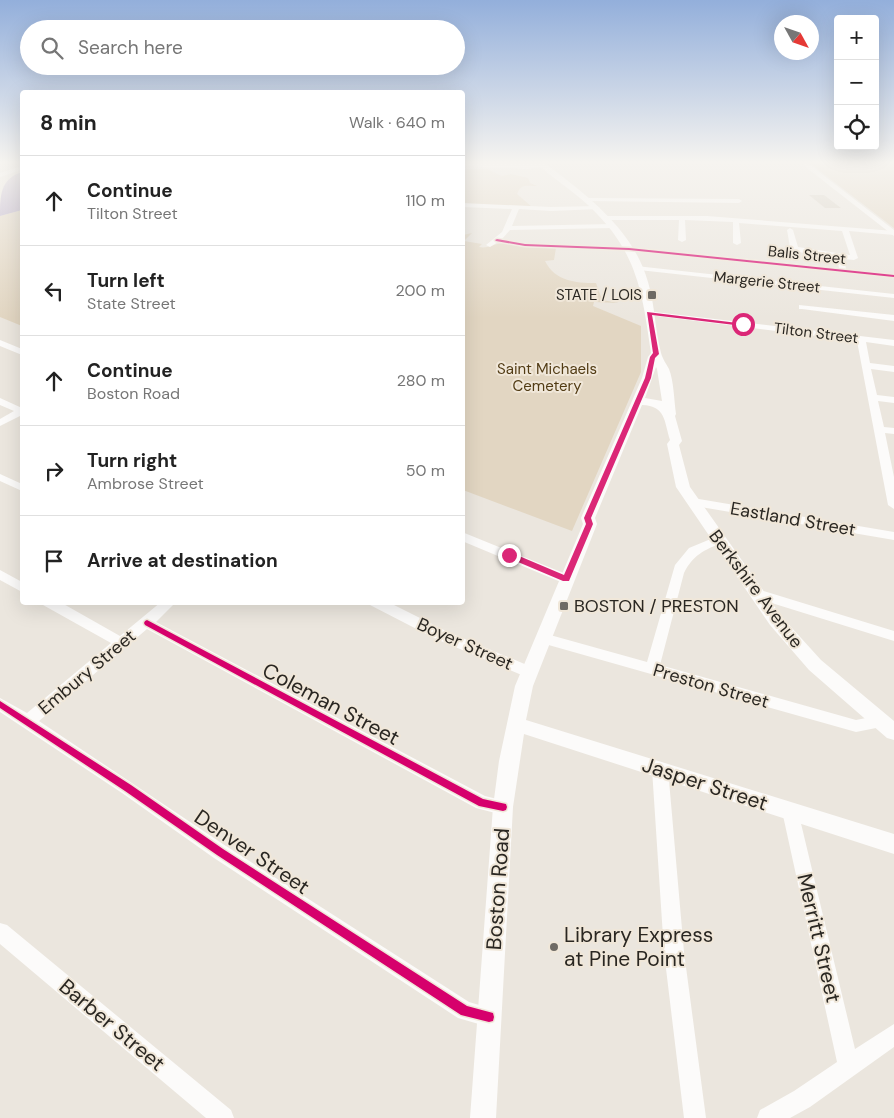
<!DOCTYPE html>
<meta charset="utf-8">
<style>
:root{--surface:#fff;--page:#f6f6f6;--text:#222;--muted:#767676;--line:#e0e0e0}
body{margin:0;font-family:"DM Sans",sans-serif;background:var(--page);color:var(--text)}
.controls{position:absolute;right:15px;top:15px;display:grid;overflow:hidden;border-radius:5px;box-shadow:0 5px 20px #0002}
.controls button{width:45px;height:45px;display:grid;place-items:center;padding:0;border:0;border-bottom:1px solid var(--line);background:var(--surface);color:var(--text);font:25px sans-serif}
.compass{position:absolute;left:774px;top:15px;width:45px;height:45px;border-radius:50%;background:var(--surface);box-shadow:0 5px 20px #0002;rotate:130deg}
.stop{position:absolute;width:15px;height:15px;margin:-11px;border:4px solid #db2777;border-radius:50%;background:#fff}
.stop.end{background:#db2777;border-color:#fff;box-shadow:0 1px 5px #0008}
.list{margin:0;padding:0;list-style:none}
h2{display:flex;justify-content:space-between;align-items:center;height:65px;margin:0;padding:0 20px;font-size:21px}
h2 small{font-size:16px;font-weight:400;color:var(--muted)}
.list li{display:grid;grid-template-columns:32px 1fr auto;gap:15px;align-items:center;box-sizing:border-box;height:90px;padding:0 20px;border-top:1px solid var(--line)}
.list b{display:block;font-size:19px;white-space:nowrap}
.list p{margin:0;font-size:16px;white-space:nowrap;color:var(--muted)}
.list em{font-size:16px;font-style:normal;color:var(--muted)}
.icon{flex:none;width:28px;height:28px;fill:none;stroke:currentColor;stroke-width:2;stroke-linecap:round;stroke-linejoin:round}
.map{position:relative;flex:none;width:894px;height:1118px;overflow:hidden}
.search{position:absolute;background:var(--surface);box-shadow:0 5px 20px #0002;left:20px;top:20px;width:445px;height:55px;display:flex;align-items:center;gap:12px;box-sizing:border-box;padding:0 18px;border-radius:28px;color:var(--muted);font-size:19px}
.panel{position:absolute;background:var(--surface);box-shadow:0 5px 20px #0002;left:20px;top:90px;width:445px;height:515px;border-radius:5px}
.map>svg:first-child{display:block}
</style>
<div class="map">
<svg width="894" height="1118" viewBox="0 0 894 1118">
<rect width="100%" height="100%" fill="#ebe6de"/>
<path fill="#e2d6c2" d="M807 161H894V228Z
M462 169H487L502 176 511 174 528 178 530 183 537 186C527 186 521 183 517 194L532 207 463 204Z
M22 210V326L0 317V216Z
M472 233 464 241 482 244 479 247C489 249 494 243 504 243L556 248 554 260 545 261C555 281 575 283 596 283L602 300 619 303 594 302 593 306 641 326V372L572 531 463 490V235Z"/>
<path fill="#b4a7c7" d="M22 172V210L0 216C0 196 0 179 22 172Z"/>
<path fill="#d6cfc2" d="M809 195H824L841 208H825Z"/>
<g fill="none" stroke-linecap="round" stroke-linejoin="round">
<path fill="#fcfbfa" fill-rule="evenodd" d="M462 162 544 164 547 166 527 169 462 166Z
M589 198 739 199 742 201 739 203 587 201 586 200Z
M462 203 551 207 597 206 600 208 599 209 551 211 519 209 512 226 613 224 616 226 613 228 510 230 502 239 525 243 629 247 839 268 837 259 793 251 790 247 787 230 790 228 793 230 798 247 850 255 842 231 739 223 741 243 737 245 733 243V222L685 220 686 240 682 242 678 240 679 220H605L602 218 605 216H707L894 231V235L849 231 858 258 854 260 844 259 846 269 894 274V278L629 251 525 247 498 242 490 247 486 245 502 232 512 209 462 207Z
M636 266 894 294V298L639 270 635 268Z
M799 305 894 315V321L802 309H799Z
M646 311 894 340V346L866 342 870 363 894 366V372L871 369 877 395 894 397V403L878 401 884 427 894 428V434L885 433 894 477V509L888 505 857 341 649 315H646Z
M0 340 22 349V355L0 346Z
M0 398 22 408V415L0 426V419L14 411 0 405Z
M0 474 22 484V491L0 481Z
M693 498 894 532V540L689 505 687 502 689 499Z
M462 532 571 576 572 579 571 582H561L462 541Z
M718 536 724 540 722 543C704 550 693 555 684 573L660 665 856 720 881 715 886 716 889 721 886 726 856 732 538 642 536 638 538 634 543 633 647 662 675 565 689 548Z
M0 570 22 582V592L0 580Z
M757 589 894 631V641L752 597 750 594 752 591Z
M42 602H60L120 636 161 602H176L156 622 485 796 509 802 511 807 509 812 503 815 476 808 147 629 39 721 226 846 469 1002 496 1010 499 1017 496 1024 489 1027 458 1018 214 858 122 793 0 712V698L27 713 111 643 43 605Z
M369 602H388L446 631 534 668 536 672 534 676 529 678 524 676 436 639 370 605Z
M660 762 666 764 668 769 684 952 706 1118H684L664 952 652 769 654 764Z
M790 803 796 806 798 811 855 1049 894 1024V1047L810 1107 790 1118H757L760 1110 794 1091 837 1062 782 811 784 806Z
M0 923 7 925 231 1110 234 1118H206L0 944Z"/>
<path fill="#fcfbfa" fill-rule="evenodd" d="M535 161H542C584 193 633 228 648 282 655 305 655 330 661 353 663 360 666 363 669 369 674 382 674 400 676 414L675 416 682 441 679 445 690 487 782 617 821 660 894 721V740L887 738 809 670 770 625 676 487 667 444 670 440C664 421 666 406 642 405L595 518 597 524 533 686 526 720 894 834V854L524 734 513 807 496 1118H470L493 807 499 761 515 686 583 524 581 518 642 378 648 357 651 353C642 290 637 251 588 205 571 189 550 177 535 161ZM656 367 657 369 662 401 645 398Z
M798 161H805L894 230V236Z
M22 166V170L0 177V173Z"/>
<defs>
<path id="cycleway" d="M497 239 525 244 629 248 894 275V277L629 250 525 246 496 241 495 240Z
M147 620 483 799 506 804 507 807 506 810 503 811 479 806 145 625 144 623 145 621Z
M0 701 131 785 223 849 467 1006 493 1013 494 1017 493 1021 489 1022 461 1015 217 855 125 791 0 708Z"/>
</defs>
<use href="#cycleway" stroke="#f0e7d9" stroke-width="3"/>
<use href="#cycleway" fill="#d6006c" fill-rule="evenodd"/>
</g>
<linearGradient id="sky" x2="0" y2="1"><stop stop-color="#93afdb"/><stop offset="0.51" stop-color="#f6f4f0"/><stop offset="1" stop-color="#f6f4f0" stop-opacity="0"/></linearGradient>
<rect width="894" height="318" fill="url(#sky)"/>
<path fill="#db2777" d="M647 312 746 324 743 326 652 315 659 354 655 358 651 378 591 518 593 524 569 581H563L506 557V553H512L564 575 586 524 584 518 645 378 650 357 653 353Z"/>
<g fill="#6e6a64" stroke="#f0e7d9" stroke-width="2">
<rect x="647" y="290" width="10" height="10" rx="2.5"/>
<rect x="559" y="601" width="10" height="10" rx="2.5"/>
<circle cx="554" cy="947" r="5"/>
</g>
<g text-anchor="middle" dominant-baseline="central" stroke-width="4" stroke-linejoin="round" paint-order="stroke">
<g font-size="15" fill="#2a2722" stroke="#f0e7d9">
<text transform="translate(807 255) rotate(6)">Balis Street</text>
<text transform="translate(767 282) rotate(6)">Margerie Street</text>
<text transform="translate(816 333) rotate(7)">Tilton Street</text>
</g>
<g font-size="15" fill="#2a2722" stroke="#f0e7d9" text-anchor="end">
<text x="642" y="295">STATE / LOIS</text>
</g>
<g font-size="15" fill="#523c15" stroke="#f0e7d9">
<text x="547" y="369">Saint Michaels<tspan x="547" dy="17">Cemetery</tspan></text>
</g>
<g font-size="18" fill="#2a2722" stroke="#f0e7d9">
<text transform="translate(793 519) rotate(10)">Eastland Street</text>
<text transform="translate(756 589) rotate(53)">Berkshire Avenue</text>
<text transform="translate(465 644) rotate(24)">Boyer Street</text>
<text transform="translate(87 672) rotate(-40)">Embury Street</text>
<text transform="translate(711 686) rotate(16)">Preston Street</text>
</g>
<g font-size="18" fill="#2a2722" stroke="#f0e7d9" text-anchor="start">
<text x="574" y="606">BOSTON / PRESTON</text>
</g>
<g font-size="21" fill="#2a2722" stroke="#f0e7d9">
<text transform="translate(331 704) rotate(28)">Coleman Street</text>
<text transform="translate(705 784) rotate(18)">Jasper Street</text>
<text transform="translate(252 852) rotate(34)">Denver Street</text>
<text transform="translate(498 889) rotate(-86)">Boston Road</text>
<text transform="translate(819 938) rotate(77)">Merritt Street</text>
<text transform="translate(112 1025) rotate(40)">Barber Street</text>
</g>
<g font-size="21" fill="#2a2722" stroke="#f0e7d9" text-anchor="start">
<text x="564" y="935">Library Express<tspan x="564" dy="24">at Pine Point</tspan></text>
</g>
</g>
</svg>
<div class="controls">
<button>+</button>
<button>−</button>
<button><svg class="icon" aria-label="locate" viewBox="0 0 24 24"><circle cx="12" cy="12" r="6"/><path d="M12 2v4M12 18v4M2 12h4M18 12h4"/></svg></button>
</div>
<svg class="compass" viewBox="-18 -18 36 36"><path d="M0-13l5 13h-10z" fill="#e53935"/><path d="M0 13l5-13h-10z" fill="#767676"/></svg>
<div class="stop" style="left:743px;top:324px"></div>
<div class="stop end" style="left:509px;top:555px"></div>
<div class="search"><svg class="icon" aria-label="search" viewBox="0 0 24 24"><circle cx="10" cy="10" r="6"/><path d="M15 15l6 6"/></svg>Search here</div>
<section class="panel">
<h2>8 min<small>Walk · 640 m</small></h2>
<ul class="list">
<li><svg class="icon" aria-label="ahead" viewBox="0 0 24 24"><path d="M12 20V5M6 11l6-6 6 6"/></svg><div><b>Continue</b><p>Tilton Street</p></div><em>110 m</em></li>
<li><svg class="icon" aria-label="left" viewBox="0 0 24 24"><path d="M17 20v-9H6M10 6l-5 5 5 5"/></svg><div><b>Turn left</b><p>State Street</p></div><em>200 m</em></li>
<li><svg class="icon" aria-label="ahead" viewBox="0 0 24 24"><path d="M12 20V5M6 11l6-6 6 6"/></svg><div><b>Continue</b><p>Boston Road</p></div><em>280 m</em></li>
<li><svg class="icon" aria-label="right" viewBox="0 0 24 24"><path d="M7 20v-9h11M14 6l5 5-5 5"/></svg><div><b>Turn right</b><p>Ambrose Street</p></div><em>50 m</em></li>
<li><svg class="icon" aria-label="arrive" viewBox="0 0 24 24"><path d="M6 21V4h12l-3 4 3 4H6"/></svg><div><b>Arrive at destination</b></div></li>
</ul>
</section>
</div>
